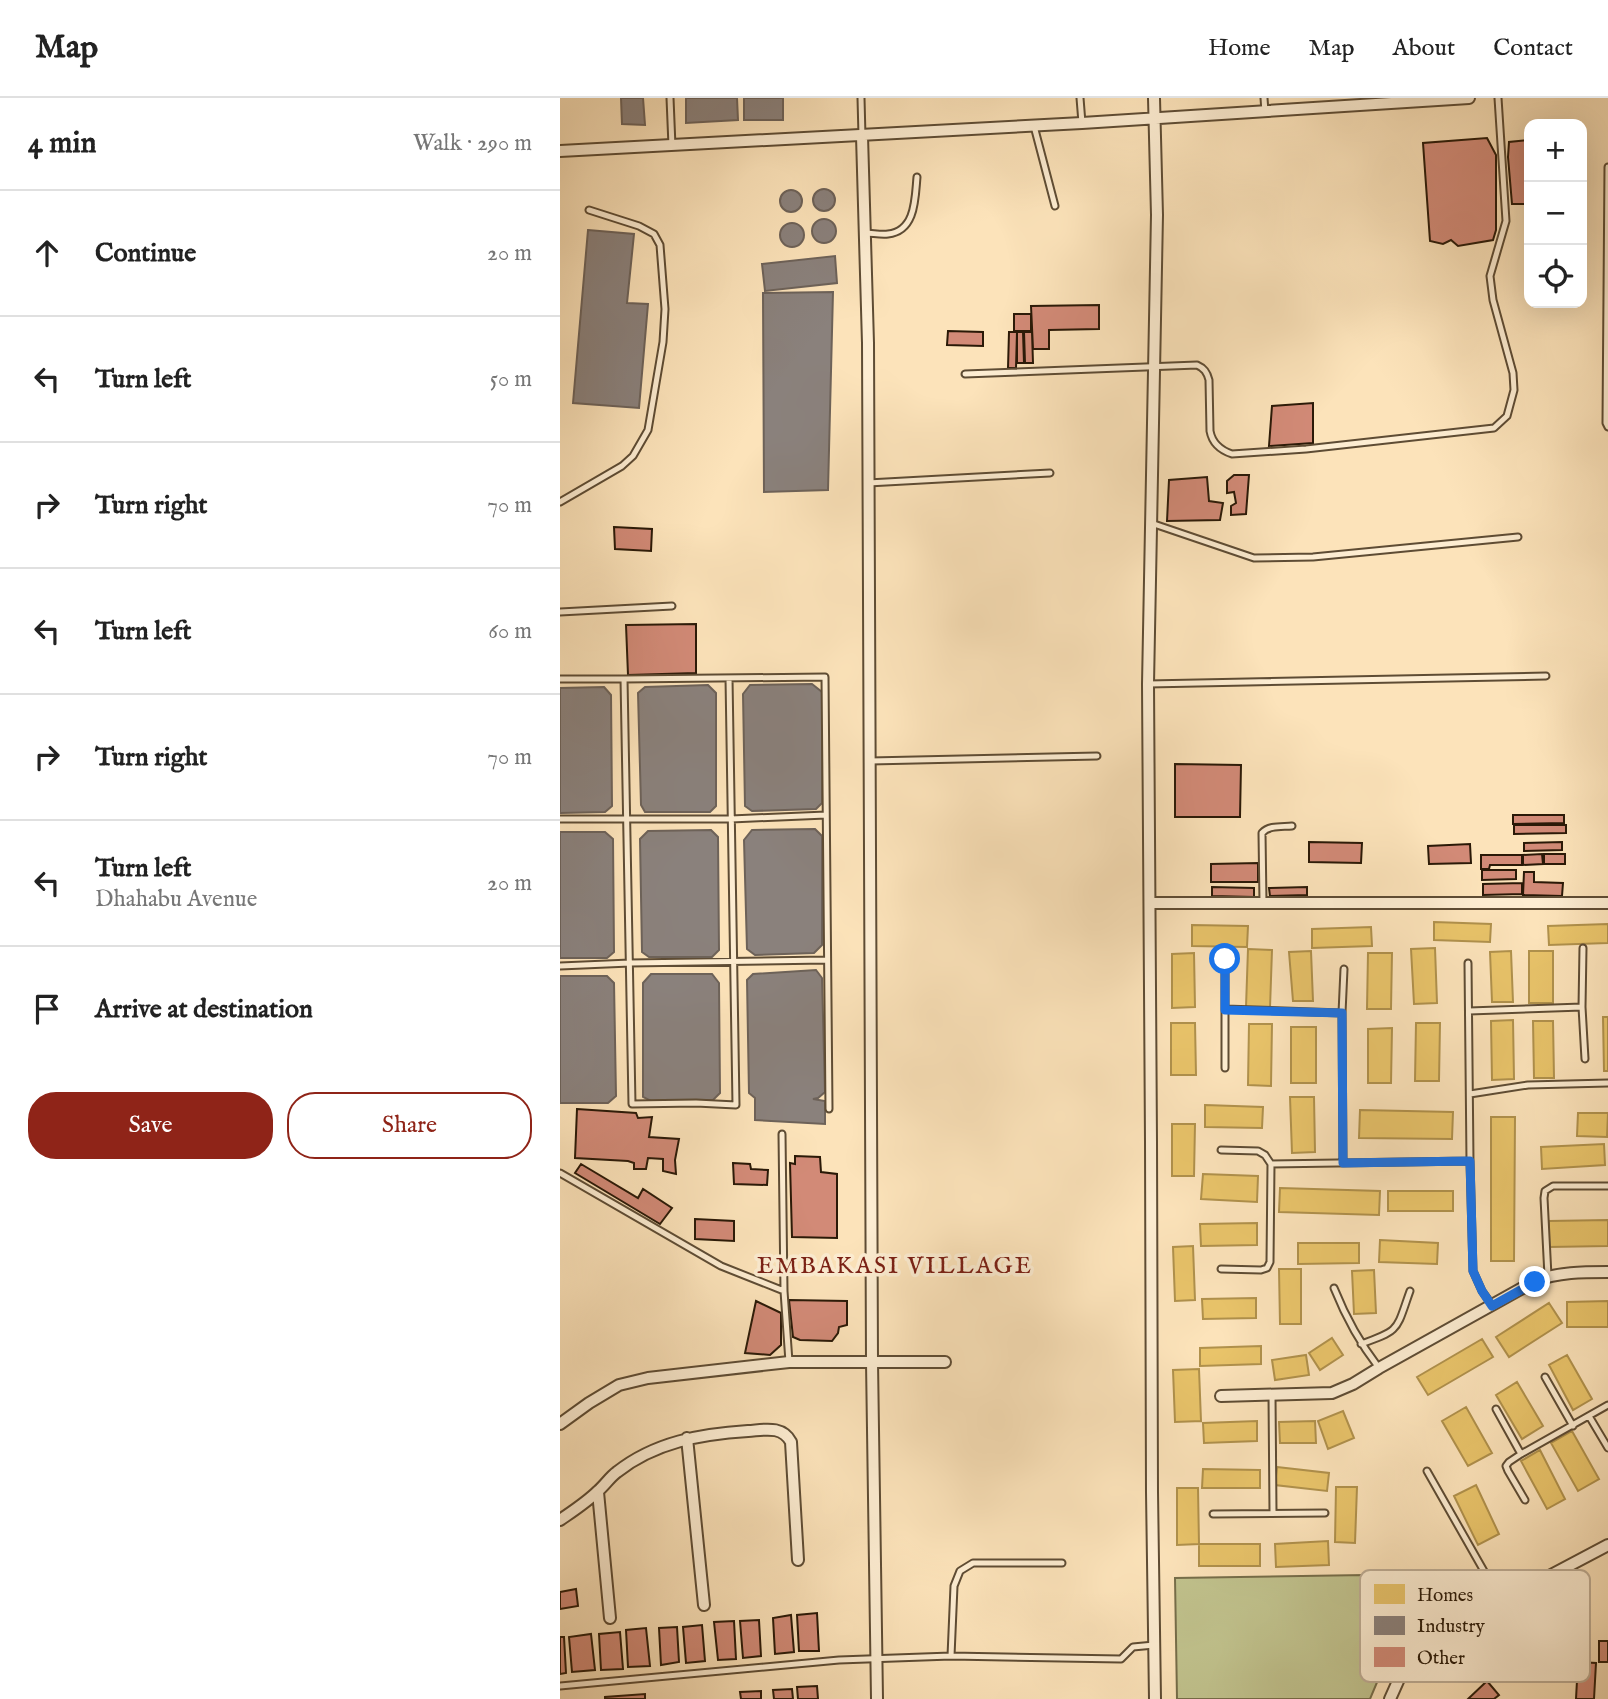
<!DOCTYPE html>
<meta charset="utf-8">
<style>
:root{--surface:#fff;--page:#f6f6f6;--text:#222;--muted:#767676;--line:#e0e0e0;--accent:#8f2418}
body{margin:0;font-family:"IM FELL English",serif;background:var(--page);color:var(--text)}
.controls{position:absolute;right:21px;top:21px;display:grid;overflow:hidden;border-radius:14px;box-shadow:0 7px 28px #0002}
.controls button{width:63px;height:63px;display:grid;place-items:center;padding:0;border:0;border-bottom:2px solid var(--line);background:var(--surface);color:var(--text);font:35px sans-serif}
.stop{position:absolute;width:21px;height:21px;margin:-16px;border:5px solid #1a73e8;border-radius:50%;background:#fff}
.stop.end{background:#1a73e8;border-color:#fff;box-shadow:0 2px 7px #0008}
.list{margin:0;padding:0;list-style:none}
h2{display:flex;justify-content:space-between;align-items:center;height:91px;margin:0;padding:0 28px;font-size:30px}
h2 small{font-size:23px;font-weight:400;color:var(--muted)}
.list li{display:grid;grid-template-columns:46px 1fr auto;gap:21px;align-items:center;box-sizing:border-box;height:126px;padding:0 28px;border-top:2px solid var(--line)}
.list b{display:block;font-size:26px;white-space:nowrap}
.list p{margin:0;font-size:23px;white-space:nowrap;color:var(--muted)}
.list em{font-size:23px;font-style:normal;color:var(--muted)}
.actions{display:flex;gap:14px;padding:21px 28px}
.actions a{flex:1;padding:16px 0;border:2px solid var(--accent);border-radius:28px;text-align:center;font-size:24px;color:var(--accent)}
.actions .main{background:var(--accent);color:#fff}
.icon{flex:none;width:38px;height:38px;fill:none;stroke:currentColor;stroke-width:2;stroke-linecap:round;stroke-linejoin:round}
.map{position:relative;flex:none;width:1048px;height:1601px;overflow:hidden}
header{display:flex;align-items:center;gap:42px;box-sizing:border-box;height:98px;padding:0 35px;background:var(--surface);border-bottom:2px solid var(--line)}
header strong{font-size:33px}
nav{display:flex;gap:38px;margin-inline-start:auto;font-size:24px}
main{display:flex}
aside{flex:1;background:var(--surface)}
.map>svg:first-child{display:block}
</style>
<header>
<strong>Map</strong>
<nav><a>Home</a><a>Map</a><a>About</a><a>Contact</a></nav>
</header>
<main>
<aside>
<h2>4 min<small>Walk · 290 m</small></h2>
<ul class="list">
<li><svg class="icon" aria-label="ahead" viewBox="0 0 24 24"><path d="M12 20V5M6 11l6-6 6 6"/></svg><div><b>Continue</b></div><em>20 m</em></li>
<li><svg class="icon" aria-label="left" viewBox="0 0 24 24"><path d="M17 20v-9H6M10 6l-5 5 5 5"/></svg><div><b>Turn left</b></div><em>50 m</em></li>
<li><svg class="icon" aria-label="right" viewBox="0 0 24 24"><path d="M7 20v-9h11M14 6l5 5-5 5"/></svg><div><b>Turn right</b></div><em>70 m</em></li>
<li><svg class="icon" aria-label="left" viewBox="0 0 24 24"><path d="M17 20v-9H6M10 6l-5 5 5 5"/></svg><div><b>Turn left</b></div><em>60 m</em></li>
<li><svg class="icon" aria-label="right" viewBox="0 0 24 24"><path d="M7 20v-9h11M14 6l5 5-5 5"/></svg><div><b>Turn right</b></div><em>70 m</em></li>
<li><svg class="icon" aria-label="left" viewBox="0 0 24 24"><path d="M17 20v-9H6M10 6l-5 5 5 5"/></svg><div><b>Turn left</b><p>Dhahabu Avenue</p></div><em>20 m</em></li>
<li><svg class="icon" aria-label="arrive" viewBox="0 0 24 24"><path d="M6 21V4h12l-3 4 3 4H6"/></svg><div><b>Arrive at destination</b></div></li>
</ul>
<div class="actions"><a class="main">Save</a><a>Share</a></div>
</aside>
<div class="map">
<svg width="1048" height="1601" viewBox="0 0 1048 1601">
<rect width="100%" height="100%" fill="#fce3ba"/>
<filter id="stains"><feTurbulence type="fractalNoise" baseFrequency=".00286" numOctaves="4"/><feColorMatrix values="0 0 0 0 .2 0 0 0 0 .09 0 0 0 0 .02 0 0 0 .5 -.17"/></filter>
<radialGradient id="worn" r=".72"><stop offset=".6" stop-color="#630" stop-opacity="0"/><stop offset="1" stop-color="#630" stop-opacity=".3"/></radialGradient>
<path fill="#c1c38e" stroke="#766e4a" stroke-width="2" d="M805 1477 837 1537 810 1601H617L615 1480Z"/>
<path fill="#e9c46a" stroke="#b0914c" stroke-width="2" d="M874 824 931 826 930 844 874 842Z
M1048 826V845L989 847 988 828Z
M632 827 688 828 687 849 632 848Z
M811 829 812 848 752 850V831Z
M875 850 877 905 854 906 851 851Z
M688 851 712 852 710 910 686 909Z
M751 853 753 903H733L729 854Z
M951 853 953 904H932L930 854Z
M969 853H993V905H969Z
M634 855 635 909 612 910V856Z
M808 855H832L831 911H807Z
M1043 919H1048V973H1044Z
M953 922 954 981 932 982 931 923Z
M973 923H993L994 980H974Z
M611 925H635L636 977H611Z
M856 925H880L879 983H855Z
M689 926H712L711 988 688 987Z
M731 929H756V985H731Z
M832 930 831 985H808V931Z
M730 999H754L755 1054 732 1055Z
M645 1007 703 1009 702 1030 645 1029Z
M800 1012 893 1014 892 1041 799 1040Z
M1018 1015H1048L1047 1039 1017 1038Z
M931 1019H955L954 1163H931Z
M612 1026H635L634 1078H612Z
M1044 1046 1045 1067 982 1071 981 1049Z
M643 1076 698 1078 697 1104 641 1101Z
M720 1090 820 1093 819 1117 719 1114Z
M828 1093H893V1113H828Z
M1048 1122V1148L989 1149V1123Z
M697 1125V1147L641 1148 640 1126Z
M820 1142 878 1145 877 1166 819 1164Z
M738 1145H799V1165L738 1166Z
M633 1148 635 1202 615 1203 613 1149Z
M719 1171H741V1226H720Z
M814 1172 816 1215 794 1216 792 1173Z
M696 1200V1220L643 1221 642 1201Z
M1048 1203V1229H1007V1204Z
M989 1205 1002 1225 949 1259 936 1239Z
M772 1240 783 1257 760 1272 749 1255Z
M922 1241 933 1259 868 1297 857 1279Z
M701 1248V1266L640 1268V1250Z
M746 1257 749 1277 715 1282 712 1262Z
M1007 1257 1032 1301 1013 1312 989 1267Z
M639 1271 641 1323 615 1324 613 1272Z
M957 1284 983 1328 962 1341 936 1297Z
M906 1309 932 1355 908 1368 882 1323Z
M783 1313 794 1340 768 1351 758 1323Z
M697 1323V1343L644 1345 643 1325Z
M755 1323 756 1345H720L719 1324Z
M1012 1333 1039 1381 1018 1393 991 1345Z
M980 1352 1005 1401 987 1411 961 1363Z
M717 1369 769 1375 767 1393 715 1387Z
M643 1371 700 1372V1390H642Z
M916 1387 939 1436 918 1447 894 1398Z
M776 1389H797L795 1445 775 1444Z
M617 1390H638L639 1446 617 1447Z
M768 1443 769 1467 716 1469 715 1446Z
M639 1446H700V1468H639Z"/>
<path fill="#8a817c" stroke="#6d6259" stroke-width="2" d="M61 0H83L85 27 62 26Z
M126 0H177L178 22 126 25Z
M184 0H223V22H184Z
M253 102a11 11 0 1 1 22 0a11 11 0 1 1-22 0Z
M220 103a11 11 0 1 1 22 0a11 11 0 1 1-22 0Z
M252 133a12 12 0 1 1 24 0a12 12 0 1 1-24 0Z
M220 137a12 12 0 1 1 24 0a12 12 0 1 1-24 0Z
M28 132 74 136 67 205 88 206 79 310 13 305Z
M275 158 277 185 205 193 202 166Z
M273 194 268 392 204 394 203 195Z
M252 586 262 594V705L256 711 192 713 185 708 183 596 190 587Z
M148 587 156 595V708L150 714H85L81 707 78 595 85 589Z
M44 589 51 597 52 708 45 714 0 715V590Z
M255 731 262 738V847L254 855 195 857 187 851 184 742 192 732Z
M151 732 158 739 159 852 152 859H89L82 854 80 741 88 733Z
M0 734H45L53 741 54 854 47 860H0Z
M256 872 262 880 265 994 258 1000 253 1001 265 1003V1026L195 1022V1000L189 995 187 882 193 876Z
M91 876H152L159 885 160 995 153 1002 91 1003 83 999V885Z
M0 878H47L54 885 56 998 48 1005H0Z"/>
<path fill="#d28a77" stroke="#2a1907" stroke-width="2" d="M927 40 936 57V132L933 142 898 148 891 142 883 146 870 143 863 45Z
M969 42V106H952L948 59 949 44Z
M539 207V231L489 232V251H473L471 208Z
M454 216H471V233H454Z
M388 233 423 234V248L387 247Z
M449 234H457L456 270H448Z
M457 234H463L464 265H457Z
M464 234H472L473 265H465Z
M753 305V345L709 348 712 308Z
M674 377H689L686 416 671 417V408L676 405 674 394 667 395V383Z
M647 379 649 403 663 405 660 422 607 423 609 382Z
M54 429 92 431 91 453 55 451Z
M136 526V575L68 577 66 527Z
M615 666 681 667 680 719H615Z
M953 717H1004V725L953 726Z
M954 727H1006V735L954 736Z
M749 744 802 745 801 765 749 764Z
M1002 744V752L964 753V745Z
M910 746 911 765 869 766 868 748Z
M982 756 983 766 963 767V757Z
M984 756H1005V766H984Z
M921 757H962V767H930L929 771H921Z
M698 765V784H651V766Z
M922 772H956V781L922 782Z
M964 774H974V784L1003 785 1002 798 963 797Z
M962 785V796L923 797V786Z
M652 789 694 790V799L652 798Z
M747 789V797L710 798 709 790Z
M17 1011 76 1015 78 1020 92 1019 89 1039 119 1041 115 1062 116 1076 103 1073V1061L88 1060 86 1071H74V1065L68 1063 15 1060Z
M235 1058 260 1059 261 1074 277 1076V1140L232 1139 230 1065 235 1066Z
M173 1065 190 1066 191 1071 208 1072 207 1087 174 1086Z
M21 1066 78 1100 83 1091 112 1110 100 1126 15 1075Z
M135 1121 174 1123V1143L135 1141Z
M229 1202 287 1203V1227L279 1229 278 1235 272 1243 240 1242 233 1239Z
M196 1203 221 1215V1247L210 1257 185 1255Z
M16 1491 18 1508 0 1511V1494Z
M257 1515 259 1553H239L237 1517Z
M231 1517 234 1554 215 1556 213 1520Z
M199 1522 201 1558 183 1560 180 1523Z
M174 1523 176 1561 158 1562 154 1524Z
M142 1527 145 1563 126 1565 123 1529Z
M117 1529 119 1564 101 1567 99 1530Z
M86 1530 90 1568 68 1569 66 1532Z
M60 1534 63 1571 41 1572 39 1536Z
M31 1536 35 1572 12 1574 9 1539Z
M0 1539H4L6 1575 0 1576Z
M1039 1543H1048V1564H1039Z
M1018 1564 1036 1565 1034 1601H1016Z
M927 1583 939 1597 934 1601H908Z
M257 1588 258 1601H238L237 1589Z
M232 1591 233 1601H214L213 1592Z
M201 1593V1601H181L180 1594Z
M85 1596V1601H45V1599Z"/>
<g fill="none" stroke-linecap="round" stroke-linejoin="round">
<defs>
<path id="service" d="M110 0 112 48
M301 0 302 38
M520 0 522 25
M704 0 705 14
M474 28 495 108
M1048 69 1046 325 1048 329
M305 135C312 135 321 137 328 136 356 133 355 100 357 79
M405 276 637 267C644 270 647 274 649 282L650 333C652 344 660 352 672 356L746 351 934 330 947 318 954 292 953 275 933 202 930 178 946 123 938 0
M308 385 490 375
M0 404 62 368 73 358 88 332 103 244 105 211 100 147 94 136 79 128 29 112
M591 425 694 460 753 459 958 439
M0 514 112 508
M0 581H64L72 1006 136 1005 176 1007 169 580
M64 581 265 579 269 1011
M588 586 986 578
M310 663 537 658
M0 721H171L266 717
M703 805 702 735C709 727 722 729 732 728
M1023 850 1022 909 1025 961
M908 865 910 1063 913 1173 922 1193 932 1207
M0 868 70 865 266 862
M665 911 782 915
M909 913 1022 909
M665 970V861
M910 996 968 987 1048 985
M222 1036 224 1193 229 1264
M661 1052 698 1053 705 1057 711 1066 910 1063
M783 1065 782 915 784 871
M0 1075 161 1168 224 1193
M661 1171 701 1172 707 1170 710 1164 711 1066
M988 1178 984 1100 985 1093 993 1088H1048
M774 1190C786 1220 799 1244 819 1270
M801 1246C841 1232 836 1232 850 1193
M985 1279 1013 1328
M712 1298 713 1414
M936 1311 961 1356
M1029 1318 1048 1350
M867 1373 941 1503
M965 1402 948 1373 946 1368 949 1364 961 1356 1048 1307
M653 1416 765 1415
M391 1558 394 1488 400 1473 413 1465H502
M0 1588 279 1562 391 1558 561 1561 573 1549 594 1547"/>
<path id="minor" d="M594 0 597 117 588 586 591 1043 592 1394 595 1601
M302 38 308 245 312 1264 317 1601
M0 53 522 25 909 0
M590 805H1048
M661 1298 772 1295 793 1286 819 1270 975 1183C998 1174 1023 1174 1048 1174
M0 1326 29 1305 59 1287 88 1280 229 1264H385
M127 1340 144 1507
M38 1394 50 1520
M0 1422C13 1413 27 1404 38 1393 45 1387 50 1379 57 1374 95 1344 141 1336 188 1333 204 1332 222 1327 231 1344L238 1462
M830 1601 843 1572 856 1554 874 1539 1048 1447"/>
</defs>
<use href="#service" stroke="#5e4c34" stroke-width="9"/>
<use href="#minor" stroke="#5e4c34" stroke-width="14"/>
<use href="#service" stroke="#fdedd2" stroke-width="5"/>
<use href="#minor" stroke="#fdedd2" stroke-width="10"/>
</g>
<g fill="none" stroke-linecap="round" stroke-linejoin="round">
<path stroke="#1a73e8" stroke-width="9" d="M665 861V912L782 915 783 1065 910 1063 913 1173 922 1193 932 1208 975 1184"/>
</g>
<g text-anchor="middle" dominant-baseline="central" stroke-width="7" stroke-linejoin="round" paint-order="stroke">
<g font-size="24" letter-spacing="2" fill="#7a1f14" stroke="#fdedd2">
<text x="335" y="1168">EMBAKASI VILLAGE</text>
</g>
</g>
<rect x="800" y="1472" width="230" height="112" rx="10" fill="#fdedd2" stroke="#bead95" stroke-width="2"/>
<rect x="814" y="1486" width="31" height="20" fill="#e9c46a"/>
<rect x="814" y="1518" width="31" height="19" fill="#8a817c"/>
<rect x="814" y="1549" width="31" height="20" fill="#d28a77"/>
<g font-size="19" fill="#2a1907">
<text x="857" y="1503">Homes</text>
<text x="857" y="1534">Industry</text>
<text x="857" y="1566">Other</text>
</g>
<rect width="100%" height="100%" filter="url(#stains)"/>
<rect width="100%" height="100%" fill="url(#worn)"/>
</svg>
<div class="controls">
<button>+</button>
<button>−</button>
<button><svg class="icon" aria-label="locate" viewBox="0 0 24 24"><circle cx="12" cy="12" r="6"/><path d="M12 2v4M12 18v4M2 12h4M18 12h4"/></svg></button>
</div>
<div class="stop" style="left:665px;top:861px"></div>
<div class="stop end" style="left:975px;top:1184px"></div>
</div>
</main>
